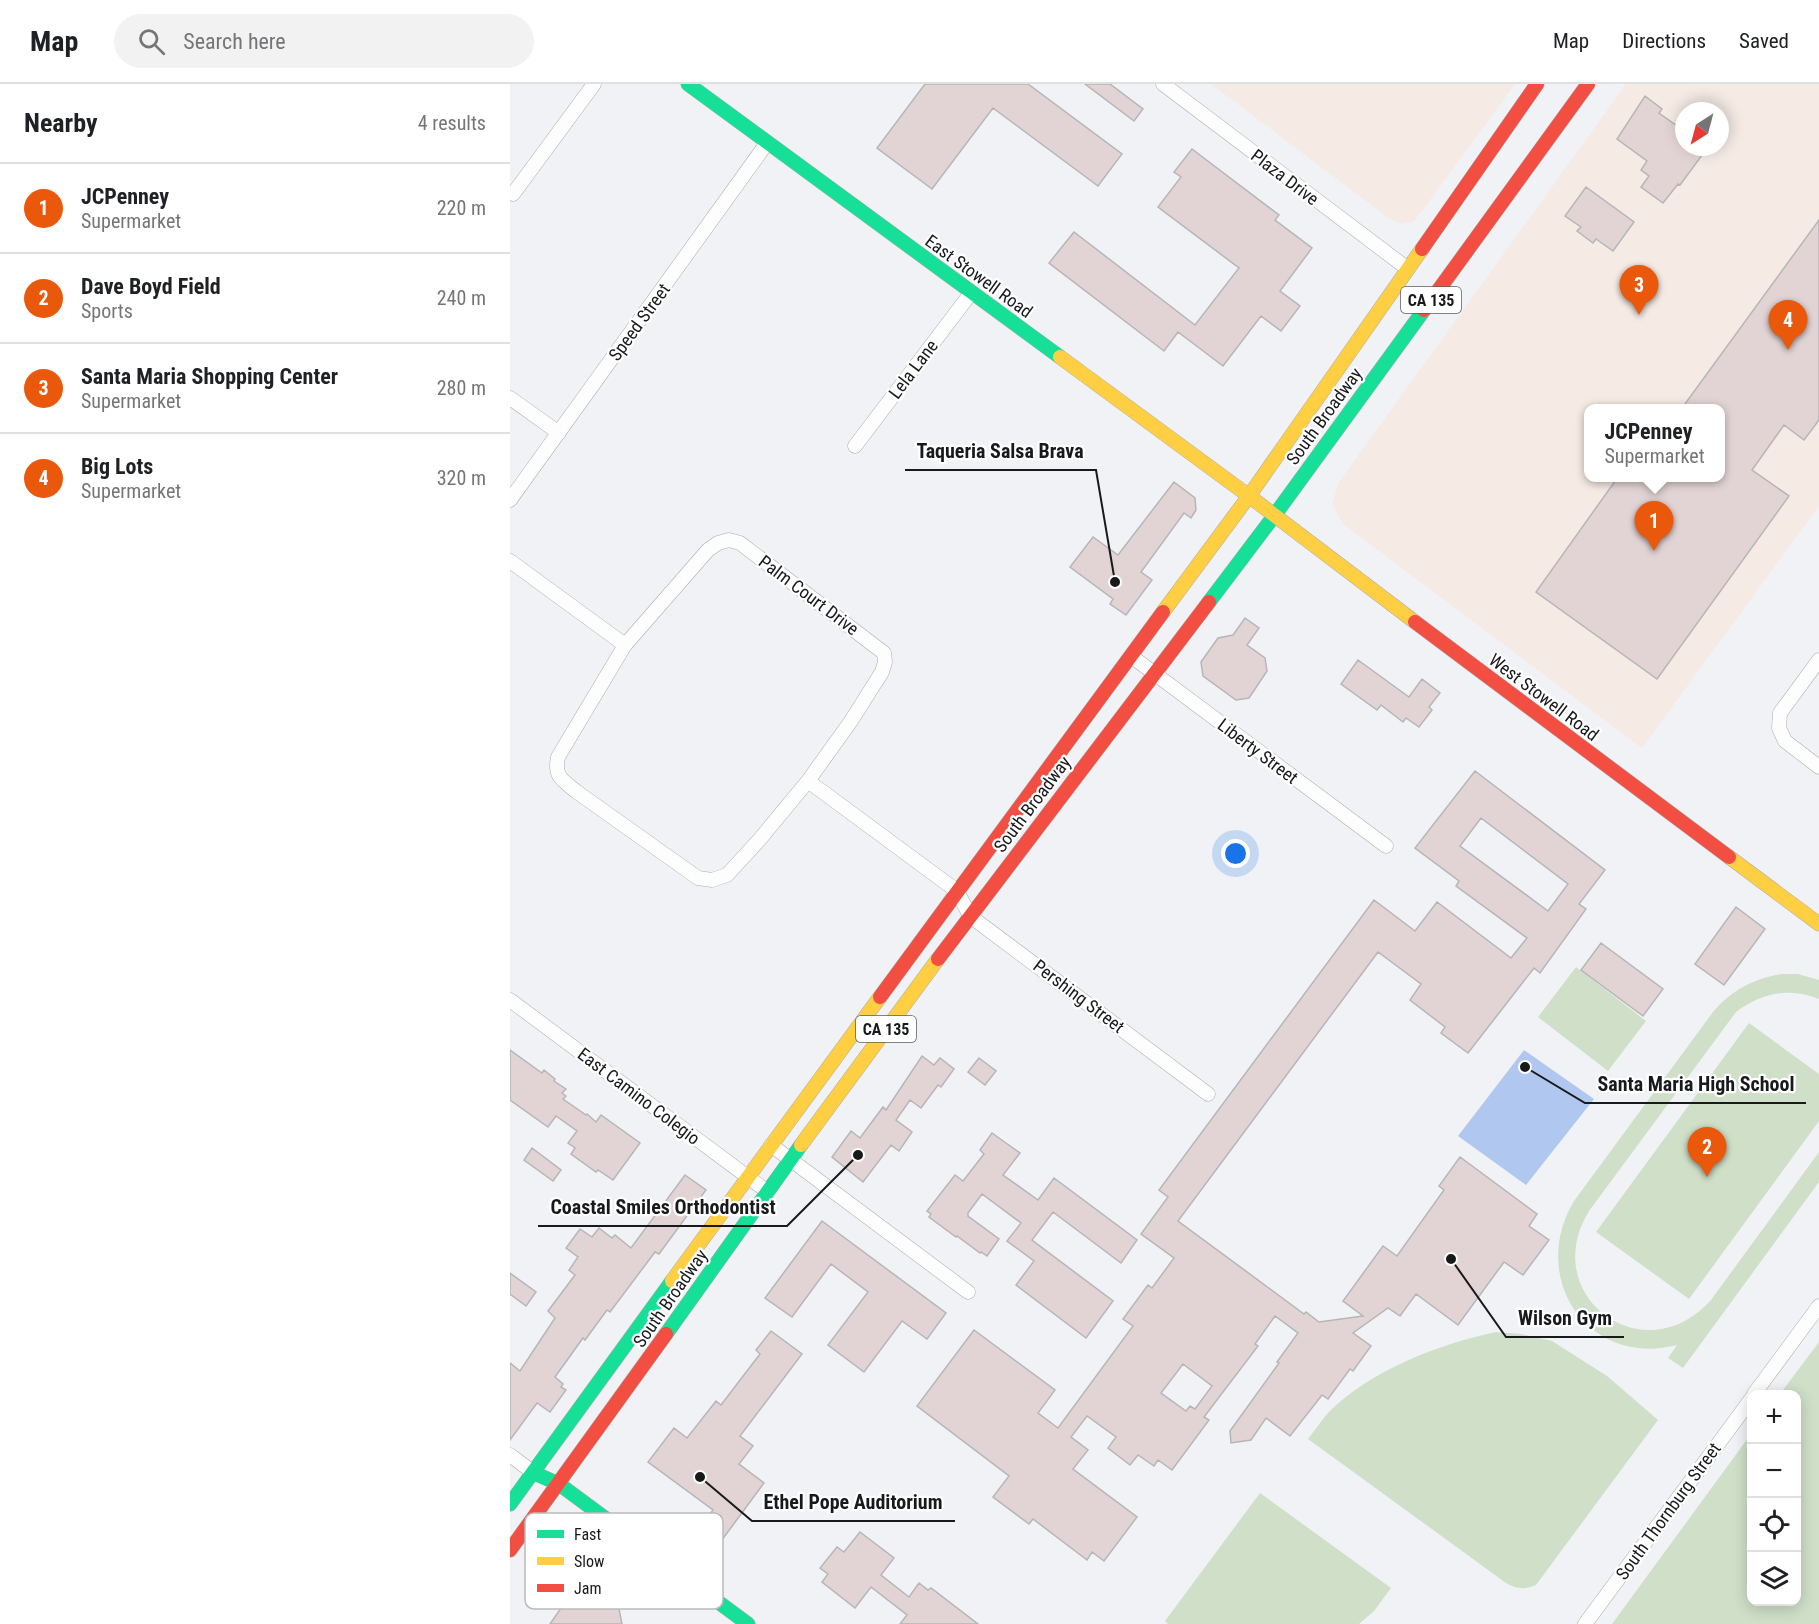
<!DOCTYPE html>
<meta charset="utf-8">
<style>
:root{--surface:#fff;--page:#f2f2f2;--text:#202124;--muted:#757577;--line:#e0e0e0;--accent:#ea580c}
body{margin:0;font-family:"Roboto Condensed",sans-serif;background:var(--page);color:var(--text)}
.controls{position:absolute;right:18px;bottom:18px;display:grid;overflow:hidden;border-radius:12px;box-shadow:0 3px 15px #0003}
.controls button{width:54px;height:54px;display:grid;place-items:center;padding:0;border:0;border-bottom:2px solid var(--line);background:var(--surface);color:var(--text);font:30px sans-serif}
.compass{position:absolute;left:1165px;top:18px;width:54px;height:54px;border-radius:50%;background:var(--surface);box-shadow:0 3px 15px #0003;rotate:216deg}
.you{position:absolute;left:726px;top:770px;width:21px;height:21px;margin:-15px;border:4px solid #fff;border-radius:50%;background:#1a73e8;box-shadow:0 0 0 9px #1a73e833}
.badge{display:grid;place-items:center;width:39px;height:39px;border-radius:50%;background:var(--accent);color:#fff;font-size:20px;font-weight:700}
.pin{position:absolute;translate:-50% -50px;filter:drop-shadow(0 2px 3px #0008)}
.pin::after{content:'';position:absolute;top:32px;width:21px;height:18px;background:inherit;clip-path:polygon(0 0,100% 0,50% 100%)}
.popup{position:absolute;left:1074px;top:320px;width:141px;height:78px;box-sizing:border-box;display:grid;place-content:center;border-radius:12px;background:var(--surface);filter:drop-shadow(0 2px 4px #0005);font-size:20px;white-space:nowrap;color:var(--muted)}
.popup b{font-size:22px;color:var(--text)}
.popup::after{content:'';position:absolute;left:50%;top:100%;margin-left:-12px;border:12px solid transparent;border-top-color:var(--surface)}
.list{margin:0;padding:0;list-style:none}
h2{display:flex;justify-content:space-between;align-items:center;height:78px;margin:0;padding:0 24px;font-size:26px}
h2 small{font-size:20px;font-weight:400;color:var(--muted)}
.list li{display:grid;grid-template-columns:39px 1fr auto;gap:18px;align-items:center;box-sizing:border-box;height:90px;padding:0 24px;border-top:2px solid var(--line)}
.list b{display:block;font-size:22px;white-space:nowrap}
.list p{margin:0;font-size:20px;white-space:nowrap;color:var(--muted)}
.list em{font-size:20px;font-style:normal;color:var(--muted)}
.icon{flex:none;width:33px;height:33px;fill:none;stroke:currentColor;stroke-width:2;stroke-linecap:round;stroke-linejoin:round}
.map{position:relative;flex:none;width:1309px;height:1540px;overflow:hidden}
header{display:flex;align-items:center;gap:36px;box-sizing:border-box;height:84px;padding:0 30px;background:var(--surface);border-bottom:2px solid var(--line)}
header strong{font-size:28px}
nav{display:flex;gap:33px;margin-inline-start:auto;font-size:21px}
.search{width:420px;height:54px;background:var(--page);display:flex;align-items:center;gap:15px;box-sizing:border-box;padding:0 21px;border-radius:33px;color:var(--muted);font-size:22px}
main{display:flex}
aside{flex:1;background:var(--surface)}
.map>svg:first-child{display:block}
</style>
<header>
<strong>Map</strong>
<div class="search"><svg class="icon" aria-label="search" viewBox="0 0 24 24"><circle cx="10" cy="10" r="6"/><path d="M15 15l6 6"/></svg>Search here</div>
<nav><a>Map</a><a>Directions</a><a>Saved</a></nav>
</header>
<main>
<aside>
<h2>Nearby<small>4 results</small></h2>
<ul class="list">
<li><span class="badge">1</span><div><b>JCPenney</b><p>Supermarket</p></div><em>220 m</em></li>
<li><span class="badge">2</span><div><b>Dave Boyd Field</b><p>Sports</p></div><em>240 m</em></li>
<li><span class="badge">3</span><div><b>Santa Maria Shopping Center</b><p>Supermarket</p></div><em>280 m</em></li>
<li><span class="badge">4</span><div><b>Big Lots</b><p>Supermarket</p></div><em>320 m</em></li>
</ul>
</aside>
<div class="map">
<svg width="1309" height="1540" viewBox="0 0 1309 1540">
<rect width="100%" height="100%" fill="#f1f2f6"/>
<path fill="#f5eae4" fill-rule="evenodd" d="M701 0H1005L912 127 903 138 891 140 880 135Z
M1116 0H1309V422L1132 664 833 440 822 420 829 398ZM1174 27H1210V63H1174ZM1078 324H1210V394H1078Z"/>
<path fill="#cfdfc8" d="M1066 883 1136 937 1098 987 1028 933Z
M1272 890H1288L1309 896V915C1279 903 1251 909 1226 928L1079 1127C1027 1212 1134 1291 1201 1216L1309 1068V1098L1173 1284 1158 1274 1167 1261C1078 1284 1018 1194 1064 1117L1203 928C1222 906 1243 895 1272 890Z
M1239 939 1309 990V1037L1179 1215 1086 1148Z
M986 1248 1011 1250 1042 1257 1097 1292 1148 1336 1026 1501C1014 1506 1007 1505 996 1499L798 1355C805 1346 811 1337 818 1329 859 1287 929 1260 986 1248Z
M1309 1258V1540H1102L1241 1350 1242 1518H1286V1310H1270Z
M750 1409 881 1504 864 1527 849 1540H658L655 1537Z"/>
<path fill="#b0c7f0" d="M1014 966 1084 1015 1016 1101 948 1052Z"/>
<path fill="#e2d4d4" stroke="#b6b5b7" stroke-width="1.5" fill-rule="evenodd" d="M415 0H518L612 70 588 102 483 24 422 105 367 64Z
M575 0H600L633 25 624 37Z
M1135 12 1152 25 1149 29 1174 47V63H1198L1170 101 1168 100 1153 119 1131 103 1139 92 1131 86 1137 77 1107 55Z
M682 65 769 131 765 136 802 164 770 207 790 222 771 247 751 232 713 282 668 248 654 267 539 179 564 148 685 241 729 184 648 123 671 93 664 88Z
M1076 103 1124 138 1103 167 1086 155 1083 159 1067 147 1071 143 1055 132Z
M1309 136V336L1294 356 1274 341 1242 386 1279 412 1147 595 1026 508 1108 393H1210V324H1172Z
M664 398 685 414 686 426 681 434 674 429 631 488 642 496 616 531 600 520 603 515 560 483 583 453 608 471Z
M735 534 749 544 737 561 755 574 757 587 739 614 726 616 693 592 691 578 708 554 723 551Z
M848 576 899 613 912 595 930 609 919 623 922 626 909 643 896 634 893 638 871 621 867 626 831 600Z
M965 687 1095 786 1069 820 1076 825 1030 889 1024 884 958 969 931 949 935 943 900 916 911 900 868 868 668 1137 794 1230 796 1228 809 1238 853 1232 833 1217 873 1162 887 1172 934 1106 929 1102 950 1073 1027 1130 1019 1142 1039 1156 1013 1191 994 1178 948 1241 906 1210 890 1232 878 1224 843 1249 861 1262 843 1287 840 1285 818 1315 812 1311 780 1352 756 1334 741 1356 721 1359 720 1347 769 1279 767 1278 788 1249 765 1232 745 1260 748 1262 694 1333 699 1336 662 1386 648 1376 644 1382 628 1371 620 1381 598 1364 606 1353 577 1332 561 1353 578 1366 563 1385 627 1433 594 1477 582 1468 577 1476 523 1435 519 1440 483 1413 499 1392 407 1322 464 1246 545 1306 528 1329 548 1344 623 1242 613 1235 638 1201 642 1204 664 1174 631 1150 658 1113 649 1106 864 816 905 847 927 818 1001 874 1017 854 946 802 949 797 905 764ZM971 734 1058 800 1038 827 950 762ZM673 1280 702 1302 685 1325 680 1322 676 1327 651 1309Z
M1226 823 1255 845 1214 901 1185 880Z
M1091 859 1153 905 1133 932 1071 886Z
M0 966 32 989 34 986 45 995 44 997 56 1005 52 1009 56 1012 53 1015 76 1031 77 1030 86 1038 91 1031 130 1059 103 1096 88 1086 86 1088 61 1070 65 1064 58 1059 67 1047 46 1032 38 1043 0 1016Z
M412 972 424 981 430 974 444 985 431 1003 428 1001 411 1024 400 1016 386 1036 402 1048 389 1067 381 1061 353 1098 322 1073 341 1047 350 1054 373 1023 376 1026Z
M469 974 486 987 475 1001 458 988Z
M482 1049 510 1069 493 1091 528 1116 544 1094 627 1156 611 1179 543 1128 522 1156 603 1217 576 1254 506 1201 524 1177 497 1157 511 1139 472 1110 458 1129V1132L489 1155 477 1172 471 1168 470 1169 447 1152 446 1153 419 1133 421 1130 417 1127 445 1091 453 1097 474 1070 470 1066Z
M22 1064 51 1086 43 1097 14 1076Z
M175 1091 196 1106 149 1170 145 1168 100 1228 97 1226 75 1256 73 1254 45 1293 53 1300 51 1303 56 1306 40 1328 27 1319 0 1356V1279L10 1287 45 1234 38 1227 65 1191 59 1186 68 1173 56 1164 70 1145 82 1153 89 1144 102 1154 105 1151 121 1164Z
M312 1137 436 1229 417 1255 392 1237 354 1288 318 1261 358 1208 321 1180 282 1233 255 1214Z
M0 1189 26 1208 16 1222 0 1210Z
M261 1247 292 1270 230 1352 243 1362 229 1380 254 1399 206 1464 186 1448 203 1426 138 1378 164 1344 177 1354 206 1317 211 1321 250 1270 246 1266Z
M350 1448 384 1474 371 1491 399 1513 409 1499 418 1506 421 1504 468 1540H390L397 1531 361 1503 345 1524 312 1498 318 1490 310 1484 327 1463 334 1468Z
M67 1501 77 1506H83L109 1525 112 1540H40Z"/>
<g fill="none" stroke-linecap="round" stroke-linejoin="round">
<defs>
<path id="street" d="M653 0 898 185
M3 110 84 0
M0 314 49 349
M345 362 461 209
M0 416 257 59
M219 456 230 459 374 569 375 578 372 588 341 637 298 697 250 755 217 791 202 796 188 794 67 708C52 696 44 693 48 673L115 561 198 466 208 459Z
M0 477 115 561
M621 572 876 762
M1309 576 1270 629 1269 644 1275 657 1309 683
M298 697 447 807 460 832 698 1010
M0 916 258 1108
M261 1061 458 1208
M1244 1310 1309 1222
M0 1371 24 1389
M1075 1540 1242 1314"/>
<path id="fast" d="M178 0 550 273
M699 518 764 432 914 226
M156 1250 291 1061
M24 1389 49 1400 238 1540
M0 1420 162 1197"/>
<path id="slow" d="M550 273 739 412 905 538
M653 528 739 412 912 165
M1219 773 1309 840
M291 1061 428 875
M162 1197 370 913"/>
<path id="jam" d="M912 165 1027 0
M914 226 1078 0
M905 538 1219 773
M428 875 699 518
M370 913 653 528
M0 1466 156 1250"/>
</defs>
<use href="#street" stroke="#abacaf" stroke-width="15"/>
<use href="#fast" stroke="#abacaf" stroke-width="15"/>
<use href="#slow" stroke="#abacaf" stroke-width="15"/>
<use href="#jam" stroke="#abacaf" stroke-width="15"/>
<use href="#street" stroke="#fdfdfe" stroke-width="14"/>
<use href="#fast" stroke="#16e098" stroke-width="14"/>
<use href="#slow" stroke="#ffcf43" stroke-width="14"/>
<use href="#jam" stroke="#f24e42" stroke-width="14"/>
</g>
<g text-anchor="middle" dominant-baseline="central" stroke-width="4.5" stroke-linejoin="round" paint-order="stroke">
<g fill="#fff" stroke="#5d5e5f" stroke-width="1.5">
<rect x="891" y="203" width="60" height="26" rx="4.5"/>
<rect x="346" y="932" width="60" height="26" rx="4.5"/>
</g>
<g font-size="16" font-weight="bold" fill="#18191b">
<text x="921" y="216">CA 135</text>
<text x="376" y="945">CA 135</text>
</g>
<g font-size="18" fill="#18191b" stroke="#fff">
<text transform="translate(775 93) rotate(37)">Plaza Drive</text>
<text transform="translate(469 192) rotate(36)">East Stowell Road</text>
<text transform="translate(129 238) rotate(-54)">Speed Street</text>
<text transform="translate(403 285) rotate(-53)">Lela Lane</text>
<text transform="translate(814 332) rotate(-54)">South Broadway</text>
<text transform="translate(299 511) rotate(37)">Palm Court Drive</text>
<text transform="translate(1034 613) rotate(37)">West Stowell Road</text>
<text transform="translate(748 667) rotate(37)">Liberty Street</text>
<text transform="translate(522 720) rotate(-53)">South Broadway</text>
<text transform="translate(569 912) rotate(37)">Pershing Street</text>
<text transform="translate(129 1012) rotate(37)">East Camino Colegio</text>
<text transform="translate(160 1214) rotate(-55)">South Broadway</text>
<text transform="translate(1158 1427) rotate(-54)">South Thornburg Street</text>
</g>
</g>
<rect x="15" y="1429" width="198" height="96" rx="9" fill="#fff" stroke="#bababb" stroke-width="1.5"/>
<rect x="27" y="1446" width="27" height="8" fill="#16e098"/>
<rect x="27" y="1473" width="27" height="8" fill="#ffcf43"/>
<rect x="27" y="1500" width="27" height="8" fill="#f24e42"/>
<g font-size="16" fill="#18191b">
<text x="64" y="1456">Fast</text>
<text x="64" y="1483">Slow</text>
<text x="64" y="1510">Jam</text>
</g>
<path fill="none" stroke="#18191b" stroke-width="2" d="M605 498L586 386H395M1015 983L1075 1019H1296M348 1071L277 1142H28M941 1175L996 1253H1114M190 1393L242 1437H445"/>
<g fill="#18191b" stroke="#fff" stroke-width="2">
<circle cx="605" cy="498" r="6"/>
<circle cx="1015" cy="983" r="6"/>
<circle cx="348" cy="1071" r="6"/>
<circle cx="941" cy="1175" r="6"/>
<circle cx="190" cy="1393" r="6"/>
</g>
<g font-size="20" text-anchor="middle" font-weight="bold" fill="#18191b" stroke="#fff" stroke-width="4.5" stroke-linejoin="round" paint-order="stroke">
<text x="490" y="374">Taqueria Salsa Brava</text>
<text x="1186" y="1007">Santa Maria High School</text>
<text x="153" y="1130">Coastal Smiles Orthodontist</text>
<text x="1055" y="1241">Wilson Gym</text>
<text x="343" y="1425">Ethel Pope Auditorium</text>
</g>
</svg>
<div class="controls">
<button>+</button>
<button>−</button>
<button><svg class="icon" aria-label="locate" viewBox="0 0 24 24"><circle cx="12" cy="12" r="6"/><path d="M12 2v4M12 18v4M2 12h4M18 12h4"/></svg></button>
<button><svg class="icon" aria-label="layers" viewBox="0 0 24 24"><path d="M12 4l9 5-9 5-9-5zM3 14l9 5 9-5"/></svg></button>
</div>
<svg class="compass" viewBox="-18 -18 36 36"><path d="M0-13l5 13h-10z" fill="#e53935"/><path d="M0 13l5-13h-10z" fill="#757577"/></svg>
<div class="you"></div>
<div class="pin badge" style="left:1144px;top:467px">1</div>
<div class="popup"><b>JCPenney</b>Supermarket</div>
<div class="pin badge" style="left:1197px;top:1093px">2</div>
<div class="pin badge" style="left:1129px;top:231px">3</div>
<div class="pin badge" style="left:1278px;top:266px">4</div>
</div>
</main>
